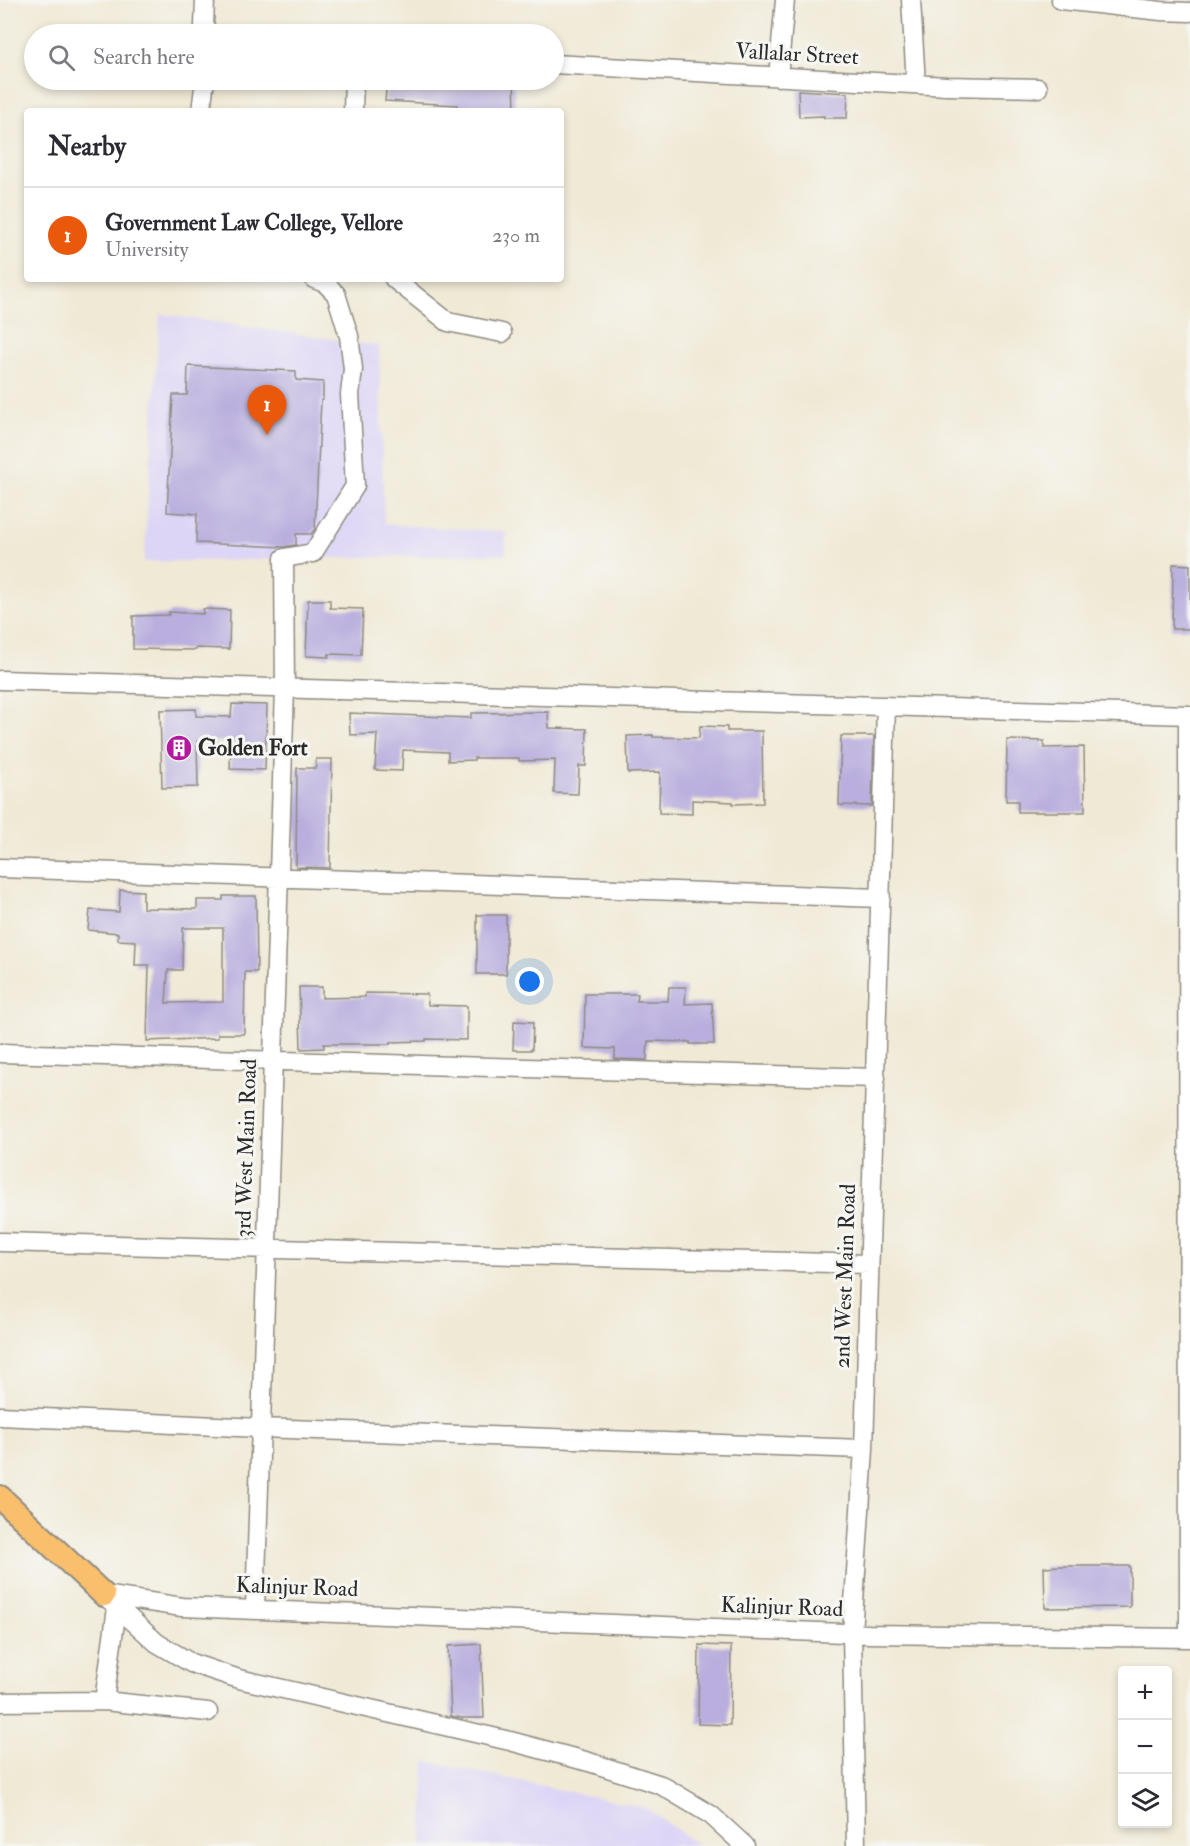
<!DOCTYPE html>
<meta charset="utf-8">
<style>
:root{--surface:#fff;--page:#f2f2f3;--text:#2b2b33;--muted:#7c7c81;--line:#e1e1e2;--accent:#ea580c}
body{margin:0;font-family:"IM FELL Double Pica",serif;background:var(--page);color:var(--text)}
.controls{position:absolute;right:18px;bottom:18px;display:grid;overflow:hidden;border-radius:6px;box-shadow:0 3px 9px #0003}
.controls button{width:54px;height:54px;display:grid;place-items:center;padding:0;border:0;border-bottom:2px solid var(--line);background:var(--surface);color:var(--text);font:30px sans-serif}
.you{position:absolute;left:530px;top:982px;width:21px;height:21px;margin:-15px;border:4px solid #fff;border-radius:50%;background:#1a73e8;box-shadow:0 0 0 9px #1a73e833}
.badge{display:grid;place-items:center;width:39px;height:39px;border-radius:50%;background:var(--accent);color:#fff;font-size:20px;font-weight:700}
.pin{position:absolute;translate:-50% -50px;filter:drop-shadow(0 2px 3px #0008)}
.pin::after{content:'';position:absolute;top:32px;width:21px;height:18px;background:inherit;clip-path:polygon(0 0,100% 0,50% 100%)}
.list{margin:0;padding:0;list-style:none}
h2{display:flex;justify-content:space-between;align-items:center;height:78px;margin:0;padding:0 24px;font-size:26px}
h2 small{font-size:20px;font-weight:400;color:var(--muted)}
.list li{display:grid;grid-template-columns:39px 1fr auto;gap:18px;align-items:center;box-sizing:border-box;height:96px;padding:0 24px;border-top:2px solid var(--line)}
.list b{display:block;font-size:22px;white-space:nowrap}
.list p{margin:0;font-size:20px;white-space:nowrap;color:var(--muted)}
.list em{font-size:20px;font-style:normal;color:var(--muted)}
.icon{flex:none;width:33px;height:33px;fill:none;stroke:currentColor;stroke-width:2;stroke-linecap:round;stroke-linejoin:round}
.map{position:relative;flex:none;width:1190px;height:1846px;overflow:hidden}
.search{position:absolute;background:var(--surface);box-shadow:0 3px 9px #0003;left:24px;top:24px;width:540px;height:66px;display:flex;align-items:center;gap:15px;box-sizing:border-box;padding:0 21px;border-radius:33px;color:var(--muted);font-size:22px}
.panel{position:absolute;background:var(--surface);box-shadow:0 3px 9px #0003;left:24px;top:108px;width:540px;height:174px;border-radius:6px}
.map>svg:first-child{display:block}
</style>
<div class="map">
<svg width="1190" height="1846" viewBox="0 0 1190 1846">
<rect width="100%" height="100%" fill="#f6f6f2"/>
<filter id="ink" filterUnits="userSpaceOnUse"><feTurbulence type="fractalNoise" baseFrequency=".0167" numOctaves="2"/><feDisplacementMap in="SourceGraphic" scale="12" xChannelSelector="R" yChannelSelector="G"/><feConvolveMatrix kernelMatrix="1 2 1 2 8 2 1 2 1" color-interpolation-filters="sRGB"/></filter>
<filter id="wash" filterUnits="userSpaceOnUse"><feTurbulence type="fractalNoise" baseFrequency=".008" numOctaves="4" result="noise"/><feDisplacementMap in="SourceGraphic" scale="24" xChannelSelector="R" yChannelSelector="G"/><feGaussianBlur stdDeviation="1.35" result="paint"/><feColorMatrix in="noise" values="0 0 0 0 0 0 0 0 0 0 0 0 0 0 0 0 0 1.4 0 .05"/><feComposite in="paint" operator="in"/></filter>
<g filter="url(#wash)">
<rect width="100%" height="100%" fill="#f0e9d5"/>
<path fill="#ddd5f6" d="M160 314 379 346 384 524 505 532 506 554 144 562Z
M425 1761 646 1808 700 1846H422Z"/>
<g id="blocks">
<path fill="#b9aede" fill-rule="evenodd" d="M387 80H514L515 111 457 109V105L385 101Z
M798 90 848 93 847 118H824V116L799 117Z
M188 366 296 371V380L323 382V400H321L315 529 311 534H296V545L284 547 196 543 197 514 167 512 173 395H187Z
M1173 564 1190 565V629H1172Z
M308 600H330V608L363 609 361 655 329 654V657L306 656Z
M203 609 230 610 229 649 196 648V650L133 649V616L169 615V612L203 614Z
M232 704 267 705 265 770 230 769 231 742 197 741 198 787 162 788 160 710 196 709V716L231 717Z
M548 712 549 728 587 729 586 766H579L578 794 554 793 555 760 519 761V758H474V760L448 761V752L403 750 402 771 375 770 377 734 350 735 349 713 471 718V713Z
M700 726 727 727V731H762L763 803 733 804V802L692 800V814L659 813 660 772 628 773 627 736 653 735V737L699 738Z
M841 736H874L872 806 839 805Z
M1007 740 1044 741V748L1084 747 1085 812H1018V801H1006Z
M316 759H332L330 868 296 867 297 768H316Z
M120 890 143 891V908L197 909V900H223V896H256L257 972H245L244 1034H218V1038L147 1041 149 965H135L136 941 118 940V933L88 930 90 910 119 912ZM183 928H223V1002L166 1003 168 970H182Z
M477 915H506V974H477Z
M299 987H322V998L365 997V993L427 994 428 1005 467 1006V1040L426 1039V1041L390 1042V1044H324V1048L301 1049Z
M669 987H686L685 1004 712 1003 714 1044H690V1042L648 1041 647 1060 615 1059V1049L584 1048 585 994H638L637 1001H668Z
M514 1021 533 1022 532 1050H513Z
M1061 1566H1130V1607L1045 1608 1044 1567Z
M481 1644 484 1718H462L451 1716 448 1646Z
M699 1645 731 1646 730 1725 698 1724Z"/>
</g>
</g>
<g filter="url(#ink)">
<use href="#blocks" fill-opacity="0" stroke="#8e8a80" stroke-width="1.5"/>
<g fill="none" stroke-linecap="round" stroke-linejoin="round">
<defs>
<path id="minor" d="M205 0 204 25 209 34
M911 0 916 84
M1061 0 1161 11 1190 12
M554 64 947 86 1038 88
M778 77 785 0
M201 111 205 80
M353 111 354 80
M394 279 448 322 502 333
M0 680 1190 715
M1188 715 1189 1638
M0 868 881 898
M0 1053 876 1078
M0 1242 869 1264
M0 1416 260 1428 864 1449
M255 1609 285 689 284 558 313 553 355 486 350 394 353 369 349 336 336 294 325 283 314 279
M104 1701 208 1712
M0 1702 104 1701 117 1608
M745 1846 711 1815 661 1785 589 1762 510 1741 239 1679 191 1663 157 1643 104 1595 182 1607 869 1634 1190 1638
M856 1846 852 1633 864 1449 886 706"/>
<path id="major" d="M0 1497 104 1595"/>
</defs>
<use href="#minor" stroke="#8e8a80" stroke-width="21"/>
<use href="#major" stroke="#8e8a80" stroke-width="26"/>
<use href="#minor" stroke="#fff" stroke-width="18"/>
<use href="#major" stroke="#f9bf6d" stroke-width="22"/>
</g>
</g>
<defs>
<symbol id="building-disc" viewBox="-11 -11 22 22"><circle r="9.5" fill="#b5179e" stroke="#f6f6f2"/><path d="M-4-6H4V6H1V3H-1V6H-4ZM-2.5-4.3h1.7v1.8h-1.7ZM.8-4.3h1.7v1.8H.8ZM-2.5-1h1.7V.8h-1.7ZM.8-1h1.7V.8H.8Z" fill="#fff"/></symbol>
</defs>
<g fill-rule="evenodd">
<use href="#building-disc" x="164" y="733" width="30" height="30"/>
</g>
<g text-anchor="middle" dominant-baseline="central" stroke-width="6" stroke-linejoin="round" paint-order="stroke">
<g font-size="22" fill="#2b2b2b" stroke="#f6f6f2">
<text transform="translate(797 54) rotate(3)">Vallalar Street</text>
<text transform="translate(246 1148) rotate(-88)">3rd West Main Road</text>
<text transform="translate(845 1276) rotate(-88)">2nd West Main Road</text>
<text transform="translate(297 1587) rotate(2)">Kalinjur Road</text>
<text transform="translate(782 1607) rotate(2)">Kalinjur Road</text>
</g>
<g font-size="22" font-weight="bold" fill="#2b2b2b" stroke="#f6f6f2" text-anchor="start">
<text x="198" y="748">Golden Fort</text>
</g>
</g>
</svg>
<div class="controls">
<button>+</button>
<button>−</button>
<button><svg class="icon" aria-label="layers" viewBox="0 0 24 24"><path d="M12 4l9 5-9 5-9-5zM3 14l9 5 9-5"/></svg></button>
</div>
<div class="you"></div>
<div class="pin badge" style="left:267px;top:435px">1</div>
<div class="search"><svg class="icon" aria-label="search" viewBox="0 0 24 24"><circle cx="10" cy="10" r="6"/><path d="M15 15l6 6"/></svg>Search here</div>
<section class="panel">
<h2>Nearby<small></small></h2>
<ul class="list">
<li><span class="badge">1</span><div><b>Government Law College, Vellore</b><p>University</p></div><em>230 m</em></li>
</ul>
</section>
</div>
